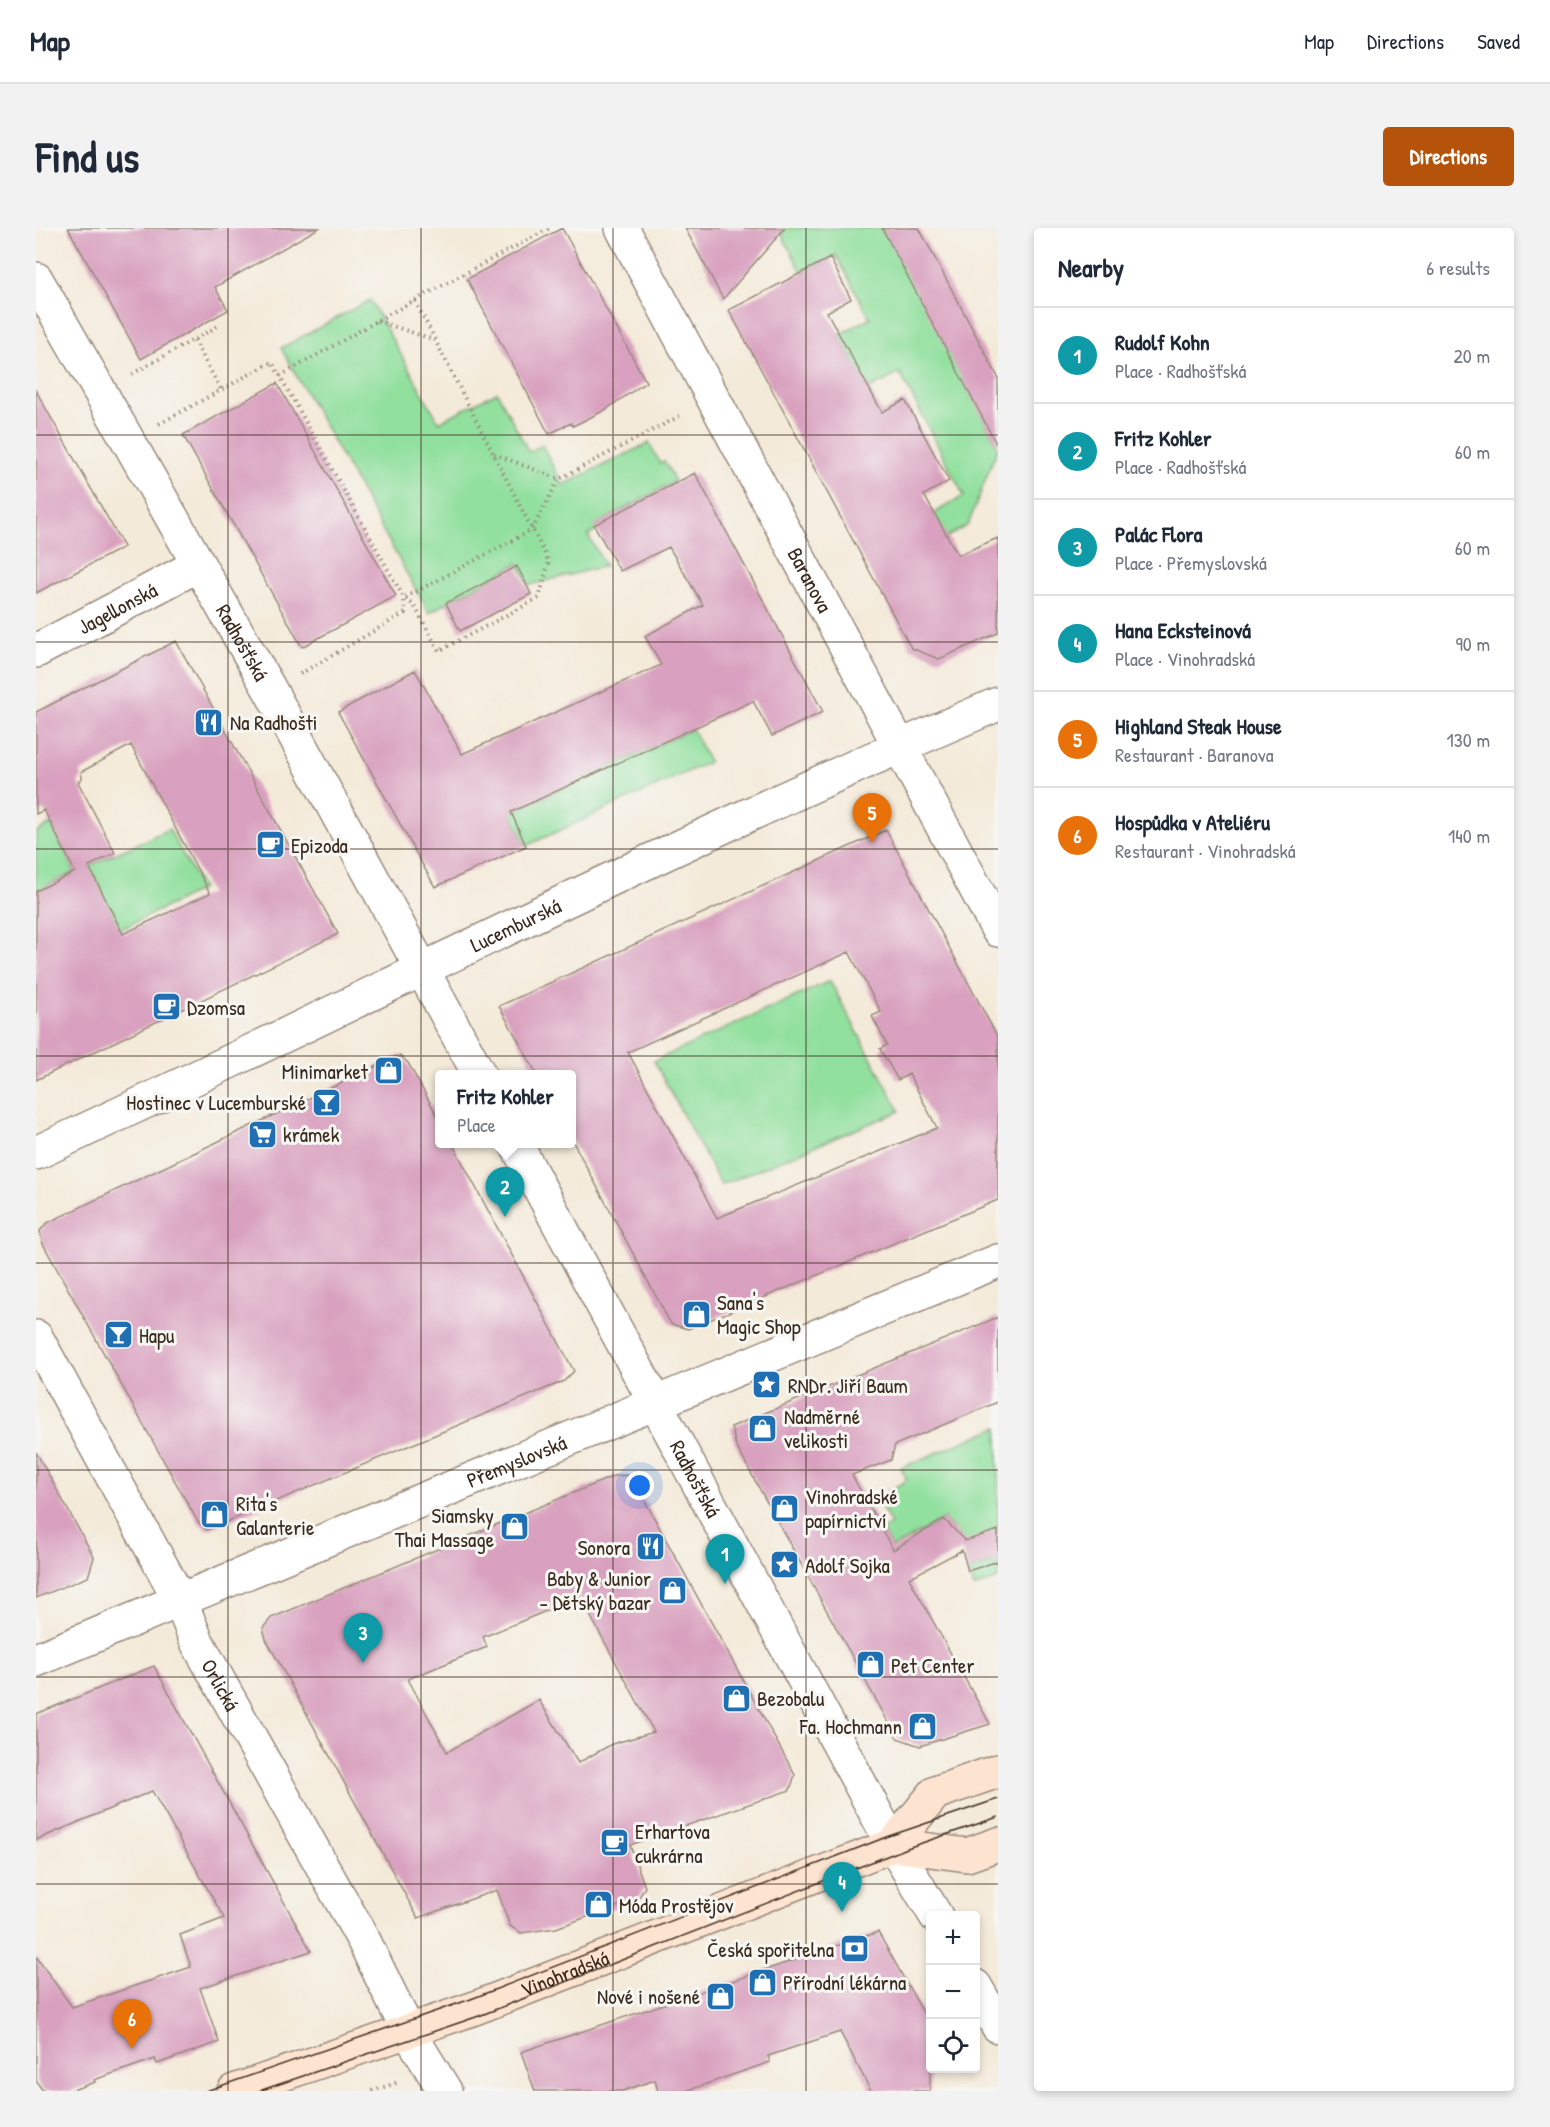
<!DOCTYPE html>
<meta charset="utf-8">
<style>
:root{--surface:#fff;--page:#f2f2f3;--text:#1f2937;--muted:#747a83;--line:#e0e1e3;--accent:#b45309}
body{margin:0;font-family:"Patrick Hand",sans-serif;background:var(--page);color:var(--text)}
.controls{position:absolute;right:18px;bottom:18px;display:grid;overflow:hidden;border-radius:6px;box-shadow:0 3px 9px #0003}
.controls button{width:54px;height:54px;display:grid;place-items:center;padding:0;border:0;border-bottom:2px solid var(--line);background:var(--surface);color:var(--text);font:30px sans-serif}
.you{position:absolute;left:604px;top:1258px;width:21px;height:21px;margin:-15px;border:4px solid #fff;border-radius:50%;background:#1a73e8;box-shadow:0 0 0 9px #1a73e833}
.badge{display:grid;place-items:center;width:39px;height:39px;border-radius:50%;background:var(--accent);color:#fff;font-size:20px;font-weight:700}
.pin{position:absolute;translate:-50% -50px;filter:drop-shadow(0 2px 3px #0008)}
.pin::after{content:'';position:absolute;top:32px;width:21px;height:18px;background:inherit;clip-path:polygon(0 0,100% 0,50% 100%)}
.popup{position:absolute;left:399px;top:842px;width:141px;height:78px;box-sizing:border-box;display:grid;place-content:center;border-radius:6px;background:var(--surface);filter:drop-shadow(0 2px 4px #0005);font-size:20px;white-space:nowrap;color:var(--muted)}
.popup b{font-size:22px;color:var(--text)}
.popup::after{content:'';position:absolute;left:50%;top:100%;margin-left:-12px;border:12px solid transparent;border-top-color:var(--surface)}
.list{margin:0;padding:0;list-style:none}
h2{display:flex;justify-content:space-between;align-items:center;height:78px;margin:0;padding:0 24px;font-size:26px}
h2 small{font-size:20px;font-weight:400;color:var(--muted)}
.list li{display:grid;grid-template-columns:39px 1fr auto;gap:18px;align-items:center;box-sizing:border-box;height:96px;padding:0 24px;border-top:2px solid var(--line)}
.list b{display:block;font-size:22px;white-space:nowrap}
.list p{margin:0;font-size:20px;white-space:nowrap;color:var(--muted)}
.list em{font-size:20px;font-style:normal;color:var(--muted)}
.icon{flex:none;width:33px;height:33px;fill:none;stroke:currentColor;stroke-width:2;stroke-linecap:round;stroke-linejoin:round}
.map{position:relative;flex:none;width:962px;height:1863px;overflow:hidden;border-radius:6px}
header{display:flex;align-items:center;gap:36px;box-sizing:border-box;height:84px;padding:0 30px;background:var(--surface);border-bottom:2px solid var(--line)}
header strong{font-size:28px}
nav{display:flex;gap:33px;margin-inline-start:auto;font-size:21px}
.intro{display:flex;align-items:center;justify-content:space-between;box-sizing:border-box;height:144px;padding:0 36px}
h1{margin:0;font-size:42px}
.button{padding:15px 27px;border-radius:6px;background:var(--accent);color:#fff;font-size:21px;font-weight:700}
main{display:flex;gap:36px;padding:0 36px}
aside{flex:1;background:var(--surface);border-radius:6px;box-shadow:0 3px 9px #0003}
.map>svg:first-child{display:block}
</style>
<header>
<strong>Map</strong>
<nav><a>Map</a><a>Directions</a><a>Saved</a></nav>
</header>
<div class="intro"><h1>Find us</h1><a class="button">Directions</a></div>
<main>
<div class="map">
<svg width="962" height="1863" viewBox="0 0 962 1863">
<rect width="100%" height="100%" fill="#f6f6f2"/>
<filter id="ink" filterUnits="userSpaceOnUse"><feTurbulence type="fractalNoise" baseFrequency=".0167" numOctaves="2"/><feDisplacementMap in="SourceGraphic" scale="12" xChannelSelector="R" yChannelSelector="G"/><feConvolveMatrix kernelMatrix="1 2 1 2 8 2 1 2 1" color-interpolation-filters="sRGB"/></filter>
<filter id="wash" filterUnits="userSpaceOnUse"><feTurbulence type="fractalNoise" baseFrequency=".008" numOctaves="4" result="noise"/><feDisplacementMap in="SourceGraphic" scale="24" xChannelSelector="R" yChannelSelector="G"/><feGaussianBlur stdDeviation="1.35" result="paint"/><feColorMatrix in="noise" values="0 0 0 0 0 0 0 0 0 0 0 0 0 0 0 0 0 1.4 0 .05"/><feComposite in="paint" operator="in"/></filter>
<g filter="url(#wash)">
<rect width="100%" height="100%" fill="#f4ead9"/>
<path fill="#91e09e" stroke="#66855e" stroke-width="1.5" d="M752 0H851L962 219 932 297 911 309 898 285 928 268 864 145 833 161 803 107 834 90 800 27 766 44 745 5Z
M334 72 403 194 461 164 493 224 506 217 527 257 613 215 624 235 628 233 639 253 559 297 561 302 552 307 569 338 494 357 482 335 393 385 245 120Z
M656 501 673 534 490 618 475 584Z
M15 596 39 644 0 663V604Z
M133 601 166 661 84 702 53 638Z
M794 753 864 883 685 957 618 833Z
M962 1199V1304L925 1315 922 1306 908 1291 856 1320 846 1302 855 1296 845 1278 849 1265 871 1252 865 1240Z
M962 1333V1351L938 1360 933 1343Z"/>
<g id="blocks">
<path fill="#d9a1bf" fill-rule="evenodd" d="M32 0H283L179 59 192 82 105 131Z
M526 0 610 154 569 182 537 198 535 195 513 206 431 51Z
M649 0H749L687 71Z
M846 0H883L962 149V219Z
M794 30 815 71 791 84 846 184 869 172 913 253 888 267 922 327 962 310V405L903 431 875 420 693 82Z
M241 155 360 368 266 419 147 207Z
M0 163 88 319 0 365Z
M659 245 787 484 736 508 717 473 475 584 490 618 399 659 302 484 379 442 426 526 625 437 609 408 667 377 633 319 584 343 558 297Z
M481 338 495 366 424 403 410 375Z
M140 413 302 706 0 852V663L39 644 8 582 0 586V484ZM95 517 174 665 87 706 53 638 79 625 42 554 46 550 45 544Z
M850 602 962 810V972L652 1101 635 1096 535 910V846H501L463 778ZM813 724 845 784 836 788 851 817 844 821 862 852 873 846 901 900 681 990 592 824Z
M364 827 372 835 403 891V915H416L538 1143 528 1153 171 1302 162 1294 111 1203 6 1014 4 1003 11 995Z
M962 1089V1174L859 1217 855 1232 816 1247 857 1322 908 1291 929 1313 962 1302V1333L932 1343 926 1322 873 1350 954 1496 884 1518 861 1510 700 1218 695 1199Z
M0 1224 58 1329 52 1349 0 1370Z
M591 1247 599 1255 759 1547 754 1562 594 1617 609 1659 602 1671 520 1700 485 1705 474 1698 461 1662 382 1690 230 1411 227 1400 235 1390 578 1248ZM544 1369 618 1504 576 1516 542 1535 503 1472 411 1524 372 1451 451 1419 447 1409Z
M118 1438 275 1723 164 1760 183 1814 121 1836 119 1831 58 1852 59 1854 34 1863H7L0 1853V1728L36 1779 155 1739 144 1707 188 1690 116 1563 0 1612V1486Z
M842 1704 894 1797V1863H835L804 1804 732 1828 734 1834 650 1863H622L619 1852 586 1863H499L485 1824Z"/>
</g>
</g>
<g filter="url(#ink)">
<use href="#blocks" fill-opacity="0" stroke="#988a7c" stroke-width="1.5"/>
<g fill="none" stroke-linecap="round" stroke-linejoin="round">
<defs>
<g id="street">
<path id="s1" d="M586 0 962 702"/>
<path id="s2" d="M0 51 234 462 443 846"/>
<path id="s3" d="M0 423 162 337"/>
<path id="s4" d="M480 916 857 1617 900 1688"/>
<path id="s5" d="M0 925C321 776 636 615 962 476"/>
<path id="s6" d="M0 1109 144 1372 161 1414 328 1713 372 1803 409 1863"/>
<path id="s7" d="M0 1432 962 1033"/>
<path d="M939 1758 962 1798"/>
</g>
<g id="secondary">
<path d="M857 1617 899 1565 962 1543"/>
<path id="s8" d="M198 1863 439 1780 857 1617 931 1627 962 1616"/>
</g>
</defs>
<use href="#street" stroke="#988a7c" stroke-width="36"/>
<use href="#secondary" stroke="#988a7c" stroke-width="36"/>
<path stroke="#988a7c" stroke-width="4" stroke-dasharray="1.5 4.5" stroke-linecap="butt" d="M379 73 399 111
M342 92 514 0
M341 93 399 112 513 334 503 370 403 423 378 377 368 370 244 148Z
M158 112 185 162
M96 146 182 98
M123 196 236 134 244 148
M458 226 523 251 646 187
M264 446 369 385 368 370 496 302 523 251
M336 1863 363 1854"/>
<use href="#street" stroke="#fff" stroke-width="33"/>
<use href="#secondary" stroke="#fde4d0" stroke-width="33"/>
<path stroke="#3b2a1e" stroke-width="1.5" d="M170 1863 435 1771 853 1608 962 1571
M223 1863 443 1788 874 1619 962 1589"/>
</g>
</g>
<path fill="none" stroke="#3b2a1e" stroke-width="1.5" stroke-opacity="0.55" d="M192 0V1863M385 0V1863M577 0V1863M770 0V1863M0 207H962M0 414H962M0 621H962M0 828H962M0 1035H962M0 1242H962M0 1449H962M0 1656H962"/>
<defs>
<symbol id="restaurant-square" viewBox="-11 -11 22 22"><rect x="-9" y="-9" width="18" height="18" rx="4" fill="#1f6fb2" stroke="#f6f6f2"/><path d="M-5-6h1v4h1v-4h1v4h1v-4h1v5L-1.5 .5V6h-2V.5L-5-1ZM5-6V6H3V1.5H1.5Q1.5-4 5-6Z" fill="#fff"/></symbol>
<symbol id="cafe-square" viewBox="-11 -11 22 22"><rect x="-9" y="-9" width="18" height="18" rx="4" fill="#1f6fb2" stroke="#f6f6f2"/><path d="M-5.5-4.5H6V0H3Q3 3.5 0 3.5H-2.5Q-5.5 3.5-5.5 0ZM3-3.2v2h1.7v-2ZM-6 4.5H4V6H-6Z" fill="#fff"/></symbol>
<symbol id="shop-square" viewBox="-11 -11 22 22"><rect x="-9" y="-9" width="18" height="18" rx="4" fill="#1f6fb2" stroke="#f6f6f2"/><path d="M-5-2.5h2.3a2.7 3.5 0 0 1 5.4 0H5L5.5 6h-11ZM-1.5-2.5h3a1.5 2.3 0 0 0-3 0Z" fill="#fff"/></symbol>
<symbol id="bar-square" viewBox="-11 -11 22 22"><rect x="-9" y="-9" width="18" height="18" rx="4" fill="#1f6fb2" stroke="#f6f6f2"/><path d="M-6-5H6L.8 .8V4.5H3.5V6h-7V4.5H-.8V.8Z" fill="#fff"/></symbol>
<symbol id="supermarket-square" viewBox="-11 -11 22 22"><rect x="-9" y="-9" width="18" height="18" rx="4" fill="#1f6fb2" stroke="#f6f6f2"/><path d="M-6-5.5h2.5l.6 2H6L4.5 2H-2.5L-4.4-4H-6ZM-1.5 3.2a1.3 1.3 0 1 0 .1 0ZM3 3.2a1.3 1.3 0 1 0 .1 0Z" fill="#fff"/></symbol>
<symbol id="sight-square" viewBox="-11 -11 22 22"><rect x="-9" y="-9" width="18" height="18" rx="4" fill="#1f6fb2" stroke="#f6f6f2"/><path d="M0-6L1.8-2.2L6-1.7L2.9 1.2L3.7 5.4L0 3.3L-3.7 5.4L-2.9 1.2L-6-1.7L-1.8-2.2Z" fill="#fff"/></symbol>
<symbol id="bank-square" viewBox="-11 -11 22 22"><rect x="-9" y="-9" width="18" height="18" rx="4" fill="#1f6fb2" stroke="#f6f6f2"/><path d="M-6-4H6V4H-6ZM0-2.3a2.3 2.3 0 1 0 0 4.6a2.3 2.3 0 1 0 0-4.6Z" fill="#fff"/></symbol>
</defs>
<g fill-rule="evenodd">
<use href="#restaurant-square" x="156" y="478" width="33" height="33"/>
<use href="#cafe-square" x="218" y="600" width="33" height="33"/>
<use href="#cafe-square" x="114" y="762" width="33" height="33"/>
<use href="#shop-square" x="336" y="826" width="33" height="33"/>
<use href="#bar-square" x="274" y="858" width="33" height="33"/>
<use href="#supermarket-square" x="210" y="890" width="33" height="33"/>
<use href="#shop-square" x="644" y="1070" width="33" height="33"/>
<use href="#bar-square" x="66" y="1090" width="33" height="33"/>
<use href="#sight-square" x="714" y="1140" width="33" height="33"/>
<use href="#shop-square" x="710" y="1184" width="33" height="33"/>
<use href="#shop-square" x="732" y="1264" width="33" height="33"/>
<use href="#shop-square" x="162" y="1270" width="33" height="33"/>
<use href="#shop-square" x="462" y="1282" width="33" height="33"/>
<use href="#restaurant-square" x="598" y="1302" width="33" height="33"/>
<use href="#sight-square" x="732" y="1320" width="33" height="33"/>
<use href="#shop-square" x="620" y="1346" width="33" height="33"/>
<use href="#shop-square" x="818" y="1420" width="33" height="33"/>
<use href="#shop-square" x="684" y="1454" width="33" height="33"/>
<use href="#shop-square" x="870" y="1482" width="33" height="33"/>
<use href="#cafe-square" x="562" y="1598" width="33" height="33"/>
<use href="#shop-square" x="546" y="1660" width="33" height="33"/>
<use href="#bank-square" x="802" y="1704" width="33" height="33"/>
<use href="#shop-square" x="710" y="1738" width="33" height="33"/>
<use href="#shop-square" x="668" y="1752" width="33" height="33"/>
</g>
<g text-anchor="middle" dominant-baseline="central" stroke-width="6" stroke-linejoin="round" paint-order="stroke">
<g font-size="21" fill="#3b2a1e" stroke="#f6f6f2">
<text stroke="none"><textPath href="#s1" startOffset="399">Baranova</textPath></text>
<text stroke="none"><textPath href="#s3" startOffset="92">Jagellonská</textPath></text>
<text stroke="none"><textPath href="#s2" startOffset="418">Radhošťská</textPath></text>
<text stroke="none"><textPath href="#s5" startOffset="531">Lucemburská</textPath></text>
<text stroke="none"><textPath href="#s7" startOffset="520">Přemyslovská</textPath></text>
<text stroke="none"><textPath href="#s4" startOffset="380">Radhošťská</textPath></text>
<text stroke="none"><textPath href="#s6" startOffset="394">Orlická</textPath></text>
<text stroke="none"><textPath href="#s8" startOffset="351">Vinohradská</textPath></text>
</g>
<g font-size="21" fill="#3b2a1e" stroke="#f6f6f2" text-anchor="start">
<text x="194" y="494">Na Radhošti</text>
<text x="255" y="617">Epizoda</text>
<text x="151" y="779">Dzomsa</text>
<text x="332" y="843" text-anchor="end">Minimarket</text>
<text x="270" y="874" text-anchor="end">Hostinec v Lucemburské</text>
<text x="247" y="906">krámek</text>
<text x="681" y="1074">Sana's<tspan x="681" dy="24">Magic Shop</tspan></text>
<text x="103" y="1107">Hapu</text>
<text x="752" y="1157">RNDr. Jiří Baum</text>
<text x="748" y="1188">Nadměrné<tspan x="748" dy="24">velikosti</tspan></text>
<text x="769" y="1268">Vinohradské<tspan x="769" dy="24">papírnictví</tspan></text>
<text x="200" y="1275">Rita's<tspan x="200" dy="24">Galanterie</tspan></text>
<text x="458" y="1287" text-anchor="end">Siamsky<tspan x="458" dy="24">Thai Massage</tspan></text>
<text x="594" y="1319" text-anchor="end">Sonora</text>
<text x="769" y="1337">Adolf Sojka</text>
<text x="615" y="1350" text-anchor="end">Baby &amp; Junior<tspan x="615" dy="24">- Dětský bazar</tspan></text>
<text x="855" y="1437">Pet Center</text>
<text x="721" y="1470">Bezobalu</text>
<text x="866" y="1498" text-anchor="end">Fa. Hochmann</text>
<text x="599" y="1603">Erhartova<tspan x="599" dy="24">cukrárna</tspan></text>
<text x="583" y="1677">Móda Prostějov</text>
<text x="798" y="1721" text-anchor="end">Česká spořitelna</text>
<text x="747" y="1754">Přírodní lékárna</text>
<text x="664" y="1768" text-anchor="end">Nové i nošené</text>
</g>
</g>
</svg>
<div class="controls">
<button>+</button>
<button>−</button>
<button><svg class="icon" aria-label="locate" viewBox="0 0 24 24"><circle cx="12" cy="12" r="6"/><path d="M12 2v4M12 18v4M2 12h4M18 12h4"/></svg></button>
</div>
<div class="you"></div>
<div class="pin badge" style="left:689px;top:1356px;background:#0f9aa8">1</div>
<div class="pin badge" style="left:469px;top:989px;background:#0f9aa8">2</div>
<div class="popup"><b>Fritz Kohler</b>Place</div>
<div class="pin badge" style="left:327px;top:1435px;background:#0f9aa8">3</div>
<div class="pin badge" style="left:806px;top:1684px;background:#0f9aa8">4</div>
<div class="pin badge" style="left:836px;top:615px;background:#e8710a">5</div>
<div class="pin badge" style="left:96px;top:1821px;background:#e8710a">6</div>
</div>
<aside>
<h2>Nearby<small>6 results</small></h2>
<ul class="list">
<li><span class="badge" style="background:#0f9aa8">1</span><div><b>Rudolf Kohn</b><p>Place · Radhošťská</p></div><em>20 m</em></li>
<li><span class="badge" style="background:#0f9aa8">2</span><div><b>Fritz Kohler</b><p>Place · Radhošťská</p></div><em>60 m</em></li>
<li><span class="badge" style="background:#0f9aa8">3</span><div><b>Palác Flora</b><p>Place · Přemyslovská</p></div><em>60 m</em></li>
<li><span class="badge" style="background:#0f9aa8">4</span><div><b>Hana Ecksteinová</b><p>Place · Vinohradská</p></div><em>90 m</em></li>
<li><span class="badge" style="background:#e8710a">5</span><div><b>Highland Steak House</b><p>Restaurant · Baranova</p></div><em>130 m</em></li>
<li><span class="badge" style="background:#e8710a">6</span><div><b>Hospůdka v Ateliéru</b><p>Restaurant · Vinohradská</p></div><em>140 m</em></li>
</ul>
</aside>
</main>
